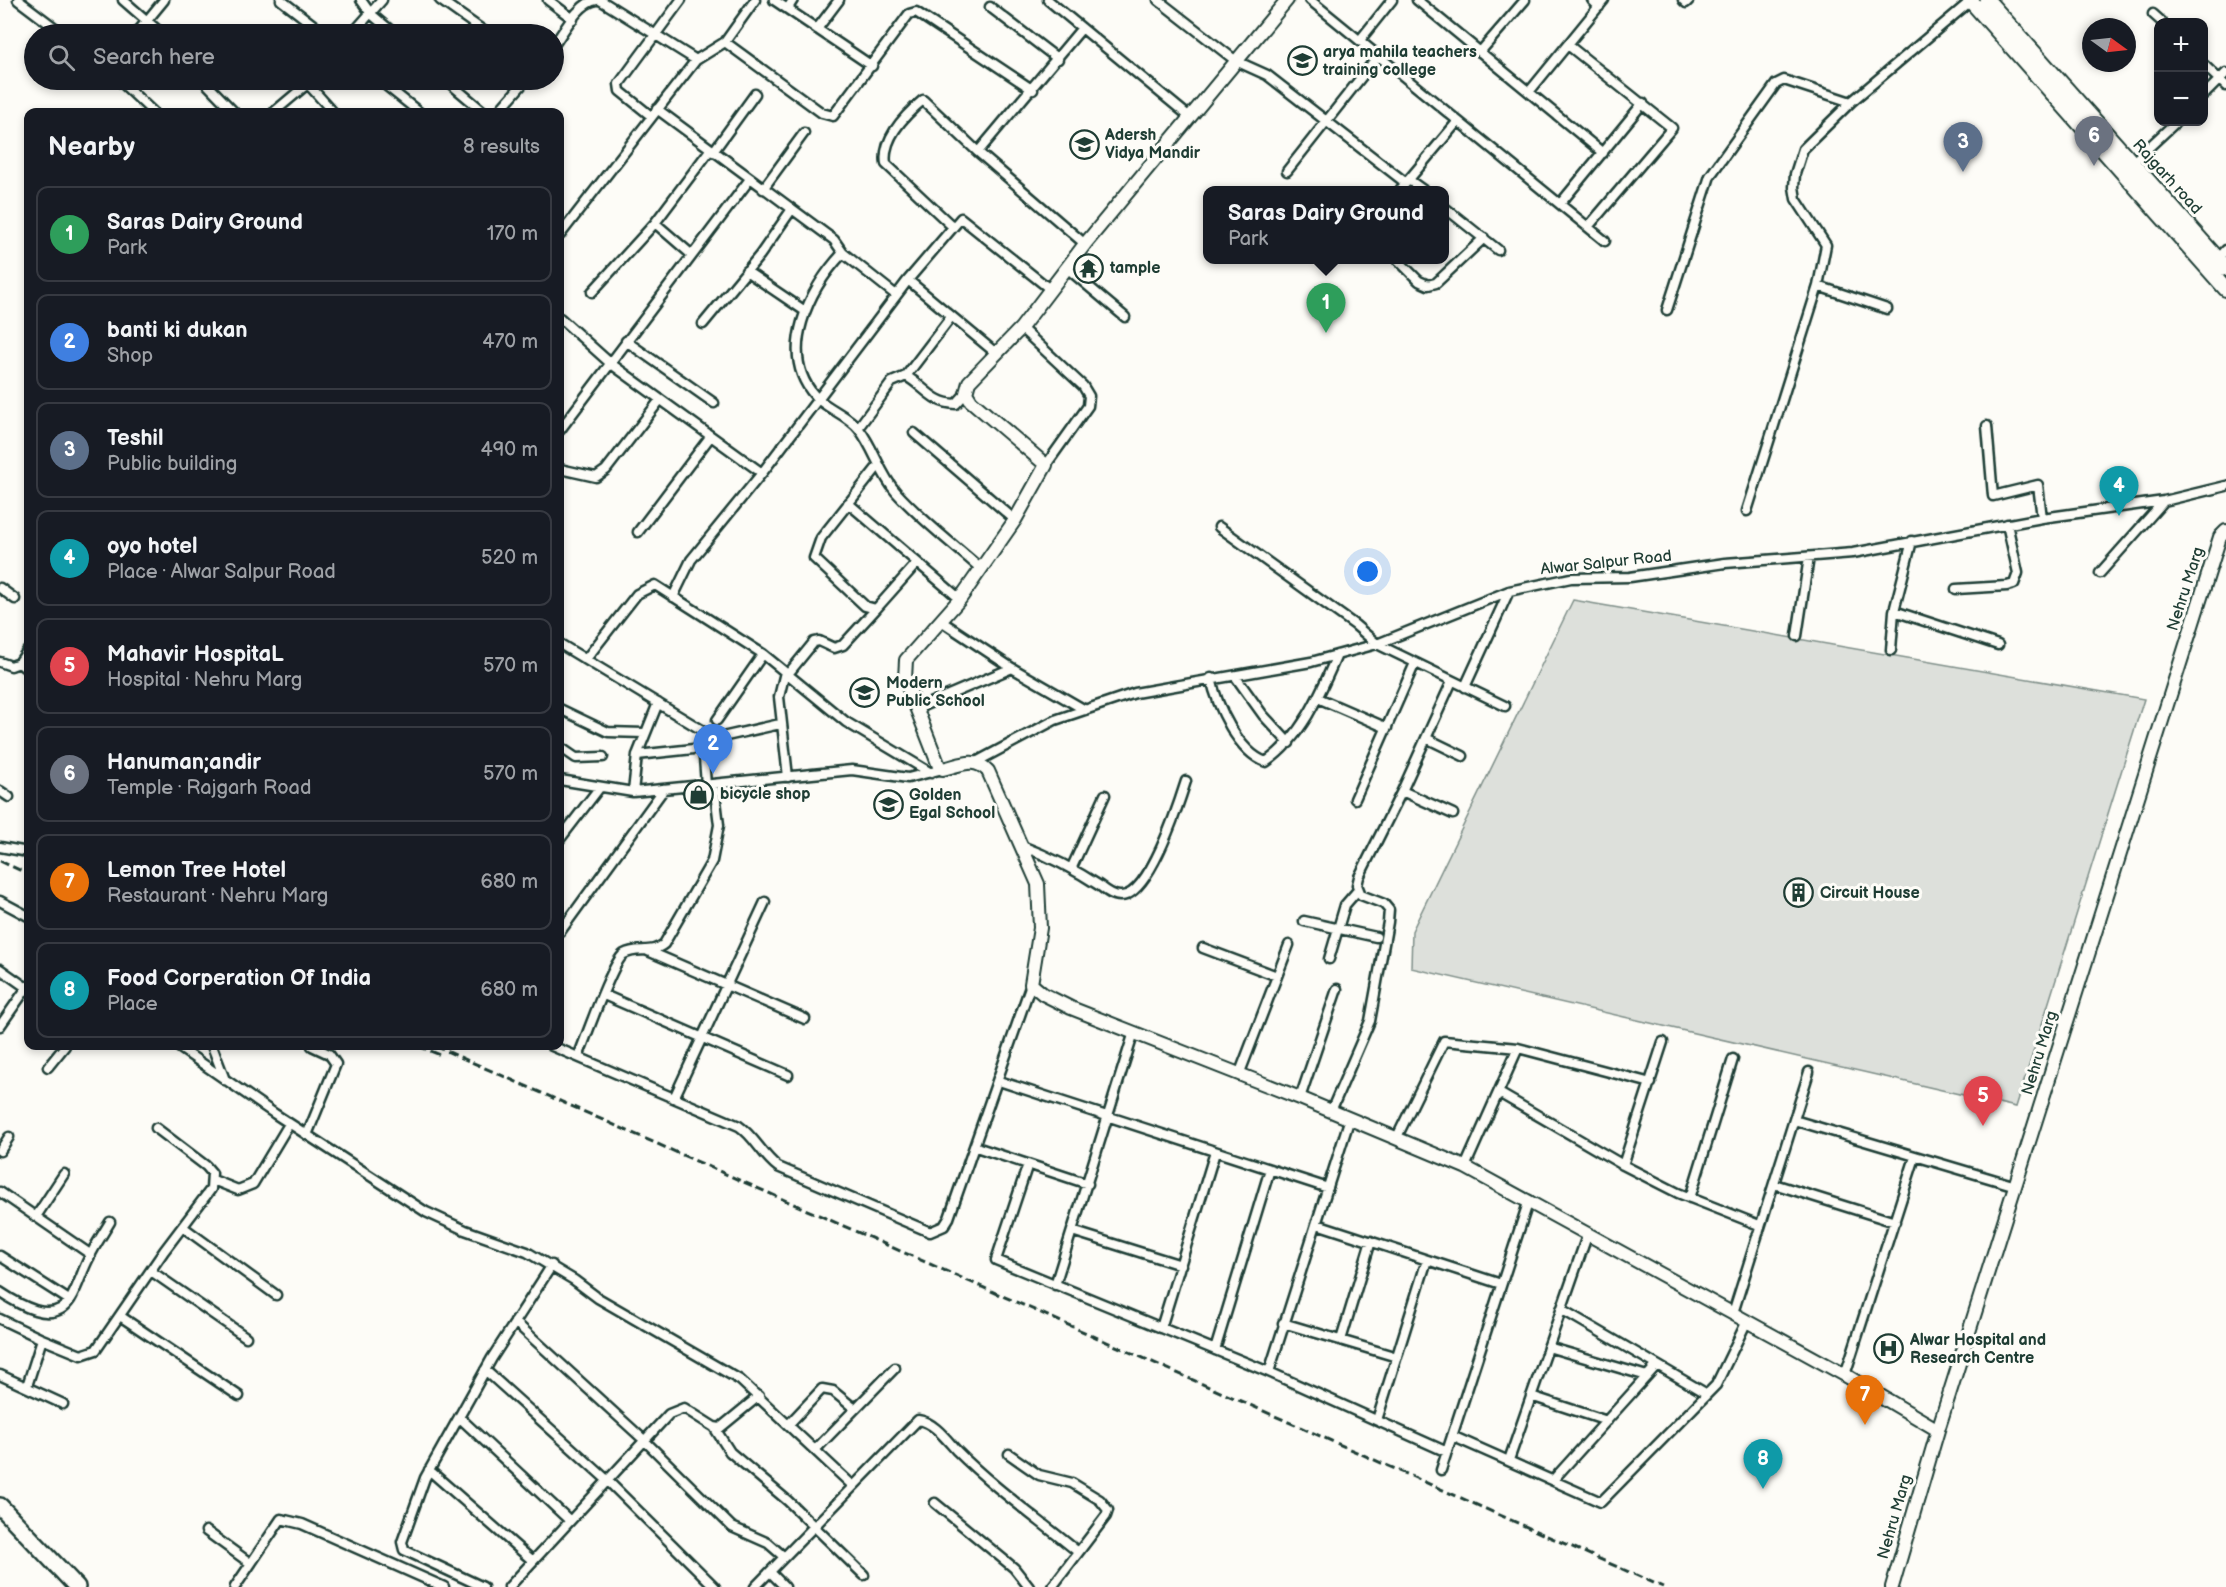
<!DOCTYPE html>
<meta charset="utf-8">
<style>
:root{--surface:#171b24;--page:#242831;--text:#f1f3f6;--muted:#9ea1a6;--line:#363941;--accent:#b45309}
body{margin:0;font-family:"Balsamiq Sans",sans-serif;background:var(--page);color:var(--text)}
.controls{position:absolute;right:18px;top:18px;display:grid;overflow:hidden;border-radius:12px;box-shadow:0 3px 9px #0003}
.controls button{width:54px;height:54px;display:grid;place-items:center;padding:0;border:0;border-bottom:2px solid var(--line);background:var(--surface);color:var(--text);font:30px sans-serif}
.compass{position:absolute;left:2082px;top:18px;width:54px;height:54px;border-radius:50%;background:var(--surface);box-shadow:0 3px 9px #0003;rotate:105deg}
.you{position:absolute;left:1368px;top:572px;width:21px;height:21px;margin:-15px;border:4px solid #fff;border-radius:50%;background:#1a73e8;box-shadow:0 0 0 9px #1a73e833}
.badge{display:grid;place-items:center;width:39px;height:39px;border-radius:50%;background:var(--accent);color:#fff;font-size:20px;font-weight:700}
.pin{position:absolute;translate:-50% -50px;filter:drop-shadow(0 2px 3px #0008)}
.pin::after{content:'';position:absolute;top:32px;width:21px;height:18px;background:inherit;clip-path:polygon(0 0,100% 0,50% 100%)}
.popup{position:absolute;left:1203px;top:186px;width:246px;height:78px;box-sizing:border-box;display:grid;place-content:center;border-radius:12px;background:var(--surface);filter:drop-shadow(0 2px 4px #0005);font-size:20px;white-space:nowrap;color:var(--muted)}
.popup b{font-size:22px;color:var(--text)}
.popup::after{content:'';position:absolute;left:50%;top:100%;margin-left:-12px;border:12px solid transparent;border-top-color:var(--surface)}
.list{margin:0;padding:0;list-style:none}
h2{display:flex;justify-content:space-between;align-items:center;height:78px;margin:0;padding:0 24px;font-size:26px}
h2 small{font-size:20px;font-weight:400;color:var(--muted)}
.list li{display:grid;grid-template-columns:39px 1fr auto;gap:18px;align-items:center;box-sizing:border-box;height:96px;margin:0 12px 12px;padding:0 12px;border:2px solid var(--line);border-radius:12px}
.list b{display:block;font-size:22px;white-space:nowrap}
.list p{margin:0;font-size:20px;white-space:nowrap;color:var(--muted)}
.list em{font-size:20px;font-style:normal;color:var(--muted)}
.icon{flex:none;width:33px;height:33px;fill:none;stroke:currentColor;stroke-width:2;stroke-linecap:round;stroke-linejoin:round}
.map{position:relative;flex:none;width:2226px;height:1587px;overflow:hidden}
.search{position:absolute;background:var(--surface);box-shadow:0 3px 9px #0003;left:24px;top:24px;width:540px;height:66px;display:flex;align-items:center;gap:15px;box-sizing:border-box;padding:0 21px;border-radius:33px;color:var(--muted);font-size:22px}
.panel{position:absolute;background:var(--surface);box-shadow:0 3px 9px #0003;left:24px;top:108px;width:540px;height:942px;border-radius:12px}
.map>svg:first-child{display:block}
</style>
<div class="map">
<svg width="2226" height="1587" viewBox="0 0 2226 1587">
<rect width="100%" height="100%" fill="#fdfcf7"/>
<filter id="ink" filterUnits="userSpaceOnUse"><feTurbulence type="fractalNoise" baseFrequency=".0167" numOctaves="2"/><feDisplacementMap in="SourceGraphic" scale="12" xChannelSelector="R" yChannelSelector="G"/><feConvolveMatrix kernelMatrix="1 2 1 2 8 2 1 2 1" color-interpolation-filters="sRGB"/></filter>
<g filter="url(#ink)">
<path fill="#dde0db" stroke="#7e8e88" stroke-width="1.5" d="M1573 600 2144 699 2016 1107 1411 968 1412 931Z"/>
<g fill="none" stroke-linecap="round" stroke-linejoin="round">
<defs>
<path id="street" d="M18 0 63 34
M123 0 162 34
M281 0 325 34
M361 0 371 14 395 34
M440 0 488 34
M548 0 573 19
M600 0 696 60
M774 0 872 66
M1048 0 1191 118
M1158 0 1236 61 1267 75 1406 183
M1310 0 1605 241
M1417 0 1603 153
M1592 0 1599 7
M1683 0 1686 3 1689 0
M990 7 1058 59
M788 8 793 0
M2153 14 2162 22
M817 29 839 0
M136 34 164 0
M261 34 266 31
M352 34 382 0
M1360 40 1392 0
M725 42 822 113 833 116 909 14 916 12 1033 90
M554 45C564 31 579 2 597 0
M1568 45 1672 128 1588 227
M1480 52 1525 0
M2204 65 2226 86
M119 80 153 112
M203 80 234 112
M379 80 419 112
M446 80 484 112
M308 84 333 112
M1529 92 1604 0
M2204 95 2226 73
M657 109 834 240 843 253 896 295
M274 112 312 80
M498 112 526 80
M651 116 620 91 619 84 681 0
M713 152 755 94
M978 152 1082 28
M2132 163 2176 122
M1287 171 1378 56
M1409 180 1423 190
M763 189 804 133
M1400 190 1458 121
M1560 204 1643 103
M1444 207 1498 250
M655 223 692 255
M953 227 886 164C882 139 905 115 923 100L978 152 1085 244
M560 235 696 60 725 42 755 0
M843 253C809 289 777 353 815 396 827 409 848 415 859 429 874 448 880 474 896 492 921 520 953 544 981 569
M2218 259 2226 250
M1398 260 1419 281 1428 285 1436 283 1484 238
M1068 269 1125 317
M746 271 805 311
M908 280 997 354
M1818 286 1887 309
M592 292 655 223 710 150
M1667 310 1710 176 1776 84 1784 80 1851 102
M560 318 610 363 762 473
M703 324 760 255 792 209
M1021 328 1083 386 1089 396 1088 406 1046 465
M626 341 714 403
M906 376 951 317
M1987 426 1993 496 2038 485 2042 518
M858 428 892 382 906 376C924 386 933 404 956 404L966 393
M560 430 750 179
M914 433 1015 520
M879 465 821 538 814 558 865 606 876 609 917 563
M560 469 596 477 606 470 660 400
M848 503 960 599
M1747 511 1818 286 1826 245 1796 199 1794 187 1795 174 1803 149 1851 102 1972 0
M1219 527 1355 625 1377 644 1505 706
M638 532 710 437
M2100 573 2164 501
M0 588 15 599
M1956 589 2007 586 2014 584 2018 573 2007 524
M673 597 691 560 762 473 908 280 961 218 1051 290
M1894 611 1998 645
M941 621 1012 668 1085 710
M1797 636 1809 557
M560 644 702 730 706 785
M1891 650 1894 611 1912 541
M586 659 637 594 655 585 763 654 785 672 779 697 788 777
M0 662 11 666 19 663 28 650
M19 663 28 670
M785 672 846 722 931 773
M788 674 814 642 819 641 834 648 843 645 876 609
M1235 676 1263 715 1289 743
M1211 678C1217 706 1238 752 1266 762 1302 737 1320 694 1337 655
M1465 687 1509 591
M1318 698 1387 728
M918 708 1012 668
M560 709 608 732 644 733
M717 720 763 654
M722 737 780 724
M1426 738 1463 756
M560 747 576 758 603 757
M637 755 703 748
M976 762 1055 720 1135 693 1311 662 1377 644 1509 591 1571 578 1630 577 1725 563 1853 553 2042 518 2164 501 2226 486
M560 780 633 792 852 770 908 778 943 769
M0 791 9 797
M1402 791 1453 814
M633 792 637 755 658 703
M1355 799 1415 663
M560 839 600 787
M1022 846C1051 857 1074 869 1100 886 1105 890 1112 896 1120 896 1149 898 1179 803 1186 781
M0 847 28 852
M1072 867 1105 795
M0 901 28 916
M1304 921 1376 937
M560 932 664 789
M1203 948 1277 976
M648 951 805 1019
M1329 959 1345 905 1358 890
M0 969 27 988
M604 995 788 1075
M0 1026 28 986
M177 1046 275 1114 426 1212 465 1230 527 1252 574 1280 598 1298 740 1380 852 1485
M212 1046 225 1080
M552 1046 739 1126C755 1137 762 1155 778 1167L930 1232 944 1226 949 1218 1031 984
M578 1057C586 1038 612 962 624 954 637 946 651 955 664 944L712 861 719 825 714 784
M48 1067 65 1046
M1239 1075 1289 945
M999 1081 1328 1188
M1499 1093 1623 1165 1678 1193 1759 1225
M674 1098 765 902
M1300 1098 1337 989
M1331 1111 1370 1021 1388 922 1389 910 1384 904 1361 895 1357 885 1359 877 1402 791 1452 681
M1794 1120 2016 1186
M307 1135 336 1064 329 1054 312 1046
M1396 1139 1444 1041 1518 1048 1651 1083
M976 1147 1088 1184
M0 1151 9 1137
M1028 1164 996 1260 1269 1372 1447 1452
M1623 1165 1663 1042
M1465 1167 1518 1048
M213 1180 238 1190 253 1184 289 1124
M1774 1184 1895 1222
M0 1192 90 1254
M1690 1198 1733 1059
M37 1215 64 1174
M1317 1224 1501 1284
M183 1227 276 1295
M1072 1231 1181 1265
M0 1256 69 1300
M151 1271 246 1337
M1055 1285 1134 1032
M0 1292C18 1304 53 1326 70 1300 78 1287 82 1271 89 1258 95 1245 103 1234 110 1222
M1561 1309 1707 1394
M1733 1313 1809 1072
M120 1316 239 1396
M0 1319 42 1339
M515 1322 644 1440 732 1527 768 1543 783 1556
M1283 1323 1397 1357
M1161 1328 1215 1152
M1341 1340 1371 1241
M1548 1347 1647 1376
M1215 1350 1270 1169
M485 1370 607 1480 715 1587
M1269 1372 1349 1121
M0 1375 63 1404
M1845 1375 1915 1157
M27 1386 42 1339 81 1355 96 1350 164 1251 211 1189 212 1173 206 1166 156 1128
M1531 1396 1607 1421
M459 1417 569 1520
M1377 1420 1427 1260
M789 1424 822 1389 833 1391 855 1409
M714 1427 730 1452 788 1501 864 1575
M1452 1436 1601 1502 1716 1385 1747 1321
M816 1449 895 1368
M1009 1454 1039 1475 1072 1483 1100 1500 1108 1510 1106 1516 1052 1587
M1509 1460 1588 1233
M429 1470 533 1561
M1441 1470 1529 1200
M1553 1480 1657 1365
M935 1503 1014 1568 1029 1587
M206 1531 250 1563
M770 1572 785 1587
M235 1587 281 1519 302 1524 444 1587
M483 1587 404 1550 402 1542 425 1478 492 1358 552 1265
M509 1587 669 1414 684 1408 714 1427 720 1428 759 1396
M755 1587 918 1420C934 1422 946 1439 957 1451 994 1488 1038 1519 1078 1552"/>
<path id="secondary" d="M1287 0 1085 244 1021 328 969 382 966 393 971 401 1046 465 1015 520 960 599 906 660 905 679 939 766 943 769C961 765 974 756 988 771L1038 884 1040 928 1031 984 1043 994 1071 1008 1300 1098 1465 1167 1845 1375 1938 1430
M1892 1587 1938 1430 2220 537 2226 531"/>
<path id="primary" d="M1970 0 2226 289
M1987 0 2226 268"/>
<path id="highway" d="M0 1506 77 1587"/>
</defs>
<use href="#street" stroke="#1f3d34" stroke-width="13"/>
<use href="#secondary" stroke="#1f3d34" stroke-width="16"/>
<use href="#primary" stroke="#1f3d34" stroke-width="18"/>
<use href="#highway" stroke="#1f3d34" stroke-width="20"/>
<use href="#street" stroke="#fdfcf7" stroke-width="8"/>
<use href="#secondary" stroke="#fdfcf7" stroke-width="12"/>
<use href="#primary" stroke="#fdfcf7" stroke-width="14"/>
<use href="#highway" stroke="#fdfcf7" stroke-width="15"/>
<path stroke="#1f3d34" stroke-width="3" stroke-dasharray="9 4.5" stroke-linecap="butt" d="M0 861 28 874
M418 1046 443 1056
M435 1046 1663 1587"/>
</g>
</g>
<defs>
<symbol id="school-ring" viewBox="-11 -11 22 22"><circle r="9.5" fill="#fdfcf7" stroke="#1f3d34" stroke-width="1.5"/><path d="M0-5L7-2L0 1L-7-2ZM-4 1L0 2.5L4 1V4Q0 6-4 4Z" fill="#1f3d34"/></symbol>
<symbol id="temple-ring" viewBox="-11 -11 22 22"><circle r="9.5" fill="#fdfcf7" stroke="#1f3d34" stroke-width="1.5"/><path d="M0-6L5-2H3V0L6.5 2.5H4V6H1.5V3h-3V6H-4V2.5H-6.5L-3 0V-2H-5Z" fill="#1f3d34"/></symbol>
<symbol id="shop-ring" viewBox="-11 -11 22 22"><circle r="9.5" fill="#fdfcf7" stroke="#1f3d34" stroke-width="1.5"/><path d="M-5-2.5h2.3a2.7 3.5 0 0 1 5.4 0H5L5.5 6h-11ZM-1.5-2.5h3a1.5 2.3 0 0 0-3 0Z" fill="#1f3d34"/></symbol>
<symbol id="building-ring" viewBox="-11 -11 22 22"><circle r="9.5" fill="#fdfcf7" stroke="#1f3d34" stroke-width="1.5"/><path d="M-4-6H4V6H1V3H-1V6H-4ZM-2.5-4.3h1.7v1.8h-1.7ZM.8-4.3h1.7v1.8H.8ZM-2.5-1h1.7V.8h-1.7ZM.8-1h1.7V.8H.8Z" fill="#1f3d34"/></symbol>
<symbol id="hospital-ring" viewBox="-11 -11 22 22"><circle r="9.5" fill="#fdfcf7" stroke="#1f3d34" stroke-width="1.5"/><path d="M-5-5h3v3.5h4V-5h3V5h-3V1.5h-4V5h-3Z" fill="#1f3d34"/></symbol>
</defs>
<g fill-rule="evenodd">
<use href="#school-ring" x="1286" y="44" width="33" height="33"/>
<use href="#school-ring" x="1068" y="128" width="33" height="33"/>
<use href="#temple-ring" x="1072" y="252" width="33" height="33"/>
<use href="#school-ring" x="848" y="676" width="33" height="33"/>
<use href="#shop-ring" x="682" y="778" width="33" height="33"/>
<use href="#school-ring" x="872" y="788" width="33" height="33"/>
<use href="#building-ring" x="1782" y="876" width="33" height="33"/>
<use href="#hospital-ring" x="1872" y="1332" width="33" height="33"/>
</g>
<g text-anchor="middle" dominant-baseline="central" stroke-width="6" stroke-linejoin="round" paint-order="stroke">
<g font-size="16" font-weight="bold" fill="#1f3d34" stroke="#fdfcf7" text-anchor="start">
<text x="1323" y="52">arya mahila teachers<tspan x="1323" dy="18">training college</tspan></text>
<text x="1105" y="135">Adersh<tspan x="1105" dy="18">Vidya Mandir</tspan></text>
<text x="1110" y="268">tample</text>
<text x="886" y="683">Modern<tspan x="886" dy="18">Public School</tspan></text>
<text x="720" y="794">bicycle shop</text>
<text x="909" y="795">Golden<tspan x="909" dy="18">Egal School</tspan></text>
<text x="1820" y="893">Circuit House</text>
<text x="1910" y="1340">Alwar Hospital and<tspan x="1910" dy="18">Research Centre</tspan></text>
</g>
<g font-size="16" fill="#1f3d34" stroke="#fdfcf7">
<text transform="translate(2167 177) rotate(48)">Rajgarh road</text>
<text transform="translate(1606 563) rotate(-6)">Alwar Salpur Road</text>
<text transform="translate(2186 589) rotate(-72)">Nehru Marg</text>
<text transform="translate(2040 1053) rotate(-73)">Nehru Marg</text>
<text transform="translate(1895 1517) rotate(-74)">Nehru Marg</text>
</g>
</g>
</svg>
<div class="controls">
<button>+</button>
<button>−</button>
</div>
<svg class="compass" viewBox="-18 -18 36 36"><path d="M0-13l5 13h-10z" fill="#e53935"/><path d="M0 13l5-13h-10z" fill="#9ea1a6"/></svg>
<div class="you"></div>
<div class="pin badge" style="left:1326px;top:333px;background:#2e9e5b">1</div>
<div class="popup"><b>Saras Dairy Ground</b>Park</div>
<div class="pin badge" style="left:713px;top:774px;background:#3f7fe0">2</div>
<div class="pin badge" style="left:1963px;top:172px;background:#5c6f8a">3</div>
<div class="pin badge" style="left:2119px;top:516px;background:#0f9aa8">4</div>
<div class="pin badge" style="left:1983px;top:1126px;background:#e0444e">5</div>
<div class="pin badge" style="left:2094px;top:166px;background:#6b7280">6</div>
<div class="pin badge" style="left:1865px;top:1425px;background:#e8710a">7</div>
<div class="pin badge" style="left:1763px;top:1489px;background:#0f9aa8">8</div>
<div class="search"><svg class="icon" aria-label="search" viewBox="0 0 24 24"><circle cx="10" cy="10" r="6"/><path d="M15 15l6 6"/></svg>Search here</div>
<section class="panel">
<h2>Nearby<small>8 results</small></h2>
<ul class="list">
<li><span class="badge" style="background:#2e9e5b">1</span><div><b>Saras Dairy Ground</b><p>Park</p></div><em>170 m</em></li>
<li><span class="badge" style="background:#3f7fe0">2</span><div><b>banti ki dukan</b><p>Shop</p></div><em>470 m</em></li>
<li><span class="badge" style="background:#5c6f8a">3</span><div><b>Teshil</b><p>Public building</p></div><em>490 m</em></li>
<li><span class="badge" style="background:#0f9aa8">4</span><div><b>oyo hotel</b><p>Place · Alwar Salpur Road</p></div><em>520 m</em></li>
<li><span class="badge" style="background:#e0444e">5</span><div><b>Mahavir HospitaL</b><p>Hospital · Nehru Marg</p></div><em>570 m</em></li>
<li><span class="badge" style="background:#6b7280">6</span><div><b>Hanuman;andir</b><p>Temple · Rajgarh Road</p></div><em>570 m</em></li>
<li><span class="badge" style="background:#e8710a">7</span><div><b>Lemon Tree Hotel</b><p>Restaurant · Nehru Marg</p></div><em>680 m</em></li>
<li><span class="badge" style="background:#0f9aa8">8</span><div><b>Food Corperation Of India</b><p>Place</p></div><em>680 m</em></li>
</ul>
</section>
</div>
